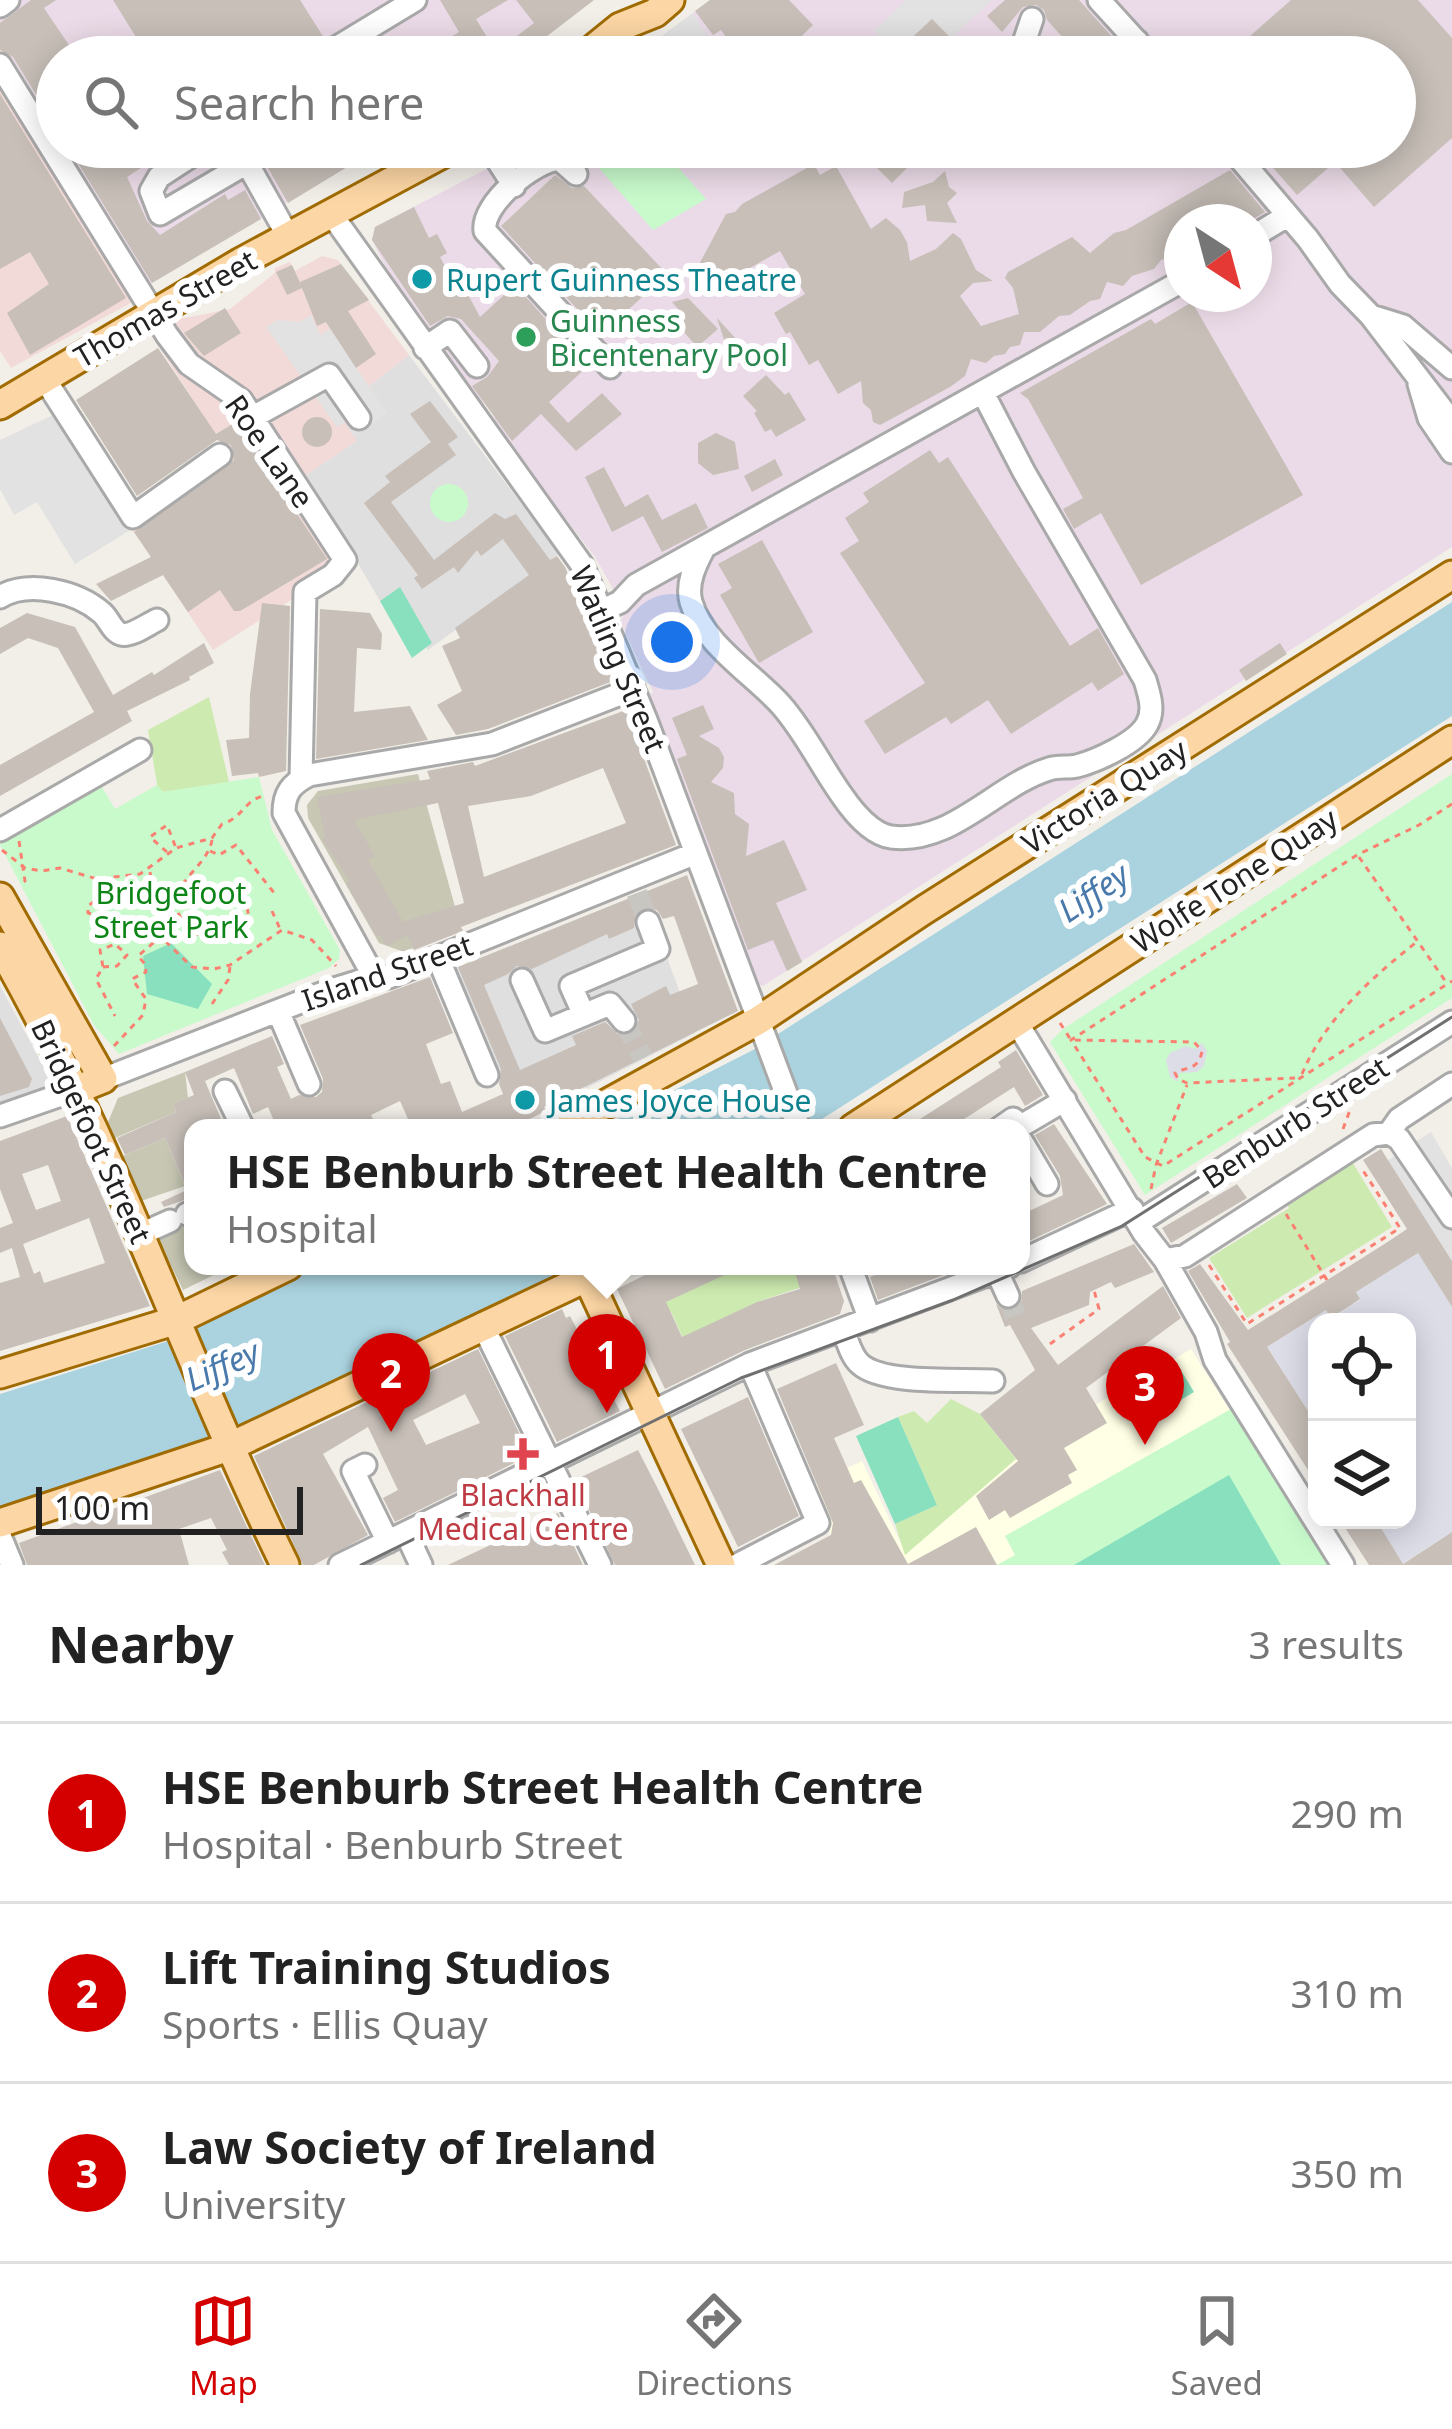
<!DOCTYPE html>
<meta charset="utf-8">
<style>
:root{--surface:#fff;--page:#f6f6f6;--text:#222;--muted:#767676;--line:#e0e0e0;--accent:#d40000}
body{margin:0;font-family:"Noto Sans",sans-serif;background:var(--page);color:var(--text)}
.controls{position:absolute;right:36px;bottom:36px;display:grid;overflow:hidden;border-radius:24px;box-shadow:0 6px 30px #0003}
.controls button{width:108px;height:108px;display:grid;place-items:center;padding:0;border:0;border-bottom:3px solid var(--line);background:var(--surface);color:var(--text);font:60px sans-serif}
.compass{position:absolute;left:1164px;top:204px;width:108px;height:108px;border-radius:50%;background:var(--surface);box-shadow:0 6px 30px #0003;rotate:144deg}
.scale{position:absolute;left:36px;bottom:30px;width:267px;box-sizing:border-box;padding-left:12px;border:6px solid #222;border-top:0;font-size:33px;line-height:42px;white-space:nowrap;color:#222;-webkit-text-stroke:9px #fff;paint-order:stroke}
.you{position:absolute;left:672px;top:642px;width:42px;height:42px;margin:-30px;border:9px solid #fff;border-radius:50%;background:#1a73e8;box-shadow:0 0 0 18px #1a73e833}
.badge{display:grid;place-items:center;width:78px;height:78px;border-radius:50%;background:var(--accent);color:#fff;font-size:39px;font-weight:700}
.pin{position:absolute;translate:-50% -99px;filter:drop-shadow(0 3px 6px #0008)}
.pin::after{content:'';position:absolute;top:63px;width:42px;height:36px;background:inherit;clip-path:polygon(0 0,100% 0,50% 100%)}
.popup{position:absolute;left:184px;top:1119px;width:846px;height:156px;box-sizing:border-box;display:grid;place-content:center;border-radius:24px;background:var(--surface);filter:drop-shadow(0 3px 9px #0005);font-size:39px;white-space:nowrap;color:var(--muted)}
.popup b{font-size:45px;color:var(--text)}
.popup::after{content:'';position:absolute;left:50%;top:100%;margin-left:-24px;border:24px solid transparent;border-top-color:var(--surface)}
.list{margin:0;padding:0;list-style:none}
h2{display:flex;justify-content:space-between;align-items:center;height:156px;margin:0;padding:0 48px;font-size:51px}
h2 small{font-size:39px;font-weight:400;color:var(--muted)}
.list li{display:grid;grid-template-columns:78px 1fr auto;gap:36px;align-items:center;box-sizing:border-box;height:180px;padding:0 48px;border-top:3px solid var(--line)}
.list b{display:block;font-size:45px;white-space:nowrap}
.list p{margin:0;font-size:39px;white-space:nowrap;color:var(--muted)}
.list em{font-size:39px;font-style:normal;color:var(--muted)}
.icon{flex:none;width:66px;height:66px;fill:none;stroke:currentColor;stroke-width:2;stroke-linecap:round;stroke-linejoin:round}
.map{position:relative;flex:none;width:1452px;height:1565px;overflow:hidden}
.search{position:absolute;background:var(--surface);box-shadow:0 6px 30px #0003;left:36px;right:36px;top:36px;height:132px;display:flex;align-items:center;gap:30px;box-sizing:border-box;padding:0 42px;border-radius:66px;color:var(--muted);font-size:45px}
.sheet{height:696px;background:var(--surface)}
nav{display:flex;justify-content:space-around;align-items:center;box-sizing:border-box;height:168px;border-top:3px solid var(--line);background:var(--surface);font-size:33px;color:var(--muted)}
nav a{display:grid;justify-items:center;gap:6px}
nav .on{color:var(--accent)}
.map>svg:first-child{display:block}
</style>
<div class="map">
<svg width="1452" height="1565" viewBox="0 0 1452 1565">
<rect width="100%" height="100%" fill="#f2efe9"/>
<path fill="#e0dfdf" d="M409 355 559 554 428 650 380 601 306 475 356 441 353 436 386 413 369 386Z
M643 893 695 1033 587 1088 493 1073 453 969Z
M0 986 51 1080 46 1089 0 1107Z"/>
<path fill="#f2dad9" d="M0 70 140 298 11 368 0 351Z
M322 256 338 260 409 355 369 386 387 413 354 435 357 441 306 475 354 560 213 650 132 529 232 460 150 333 169 321 230 309 275 273V268L290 262 295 271Z"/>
<path fill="#ebdbe8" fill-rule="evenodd" d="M0 0H586L520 57H57V137L0 47Z
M710 0H1452V547L763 986 754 983 701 846 649 696 653 692 620 621 626 612 595 557 491 421 496 416 494 413 469 389 400 296 372 240 375 227 498 163 519 147H1395V57H635ZM1182 222H1254V294H1182Z
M64 147H380L148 285Z"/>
<path fill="#ffffe5" d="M1191 1349 1328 1565H774L831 1536 807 1486 862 1461 906 1554 1016 1459 1071 1419Z"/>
<path fill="#c7c7b4" d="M418 774 461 928 404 952 379 943 308 818 307 805 318 791Z
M185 1072 188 1098 173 1104 176 1112 115 1138 108 1122 118 1098Z
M165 1138 185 1186 141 1201 123 1156Z
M193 1222V1266H215L218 1273 183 1290 158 1239Z"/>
<path fill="#cdebb0" d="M209 697 229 782 163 792V805L114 811 158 790 148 730Z
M1351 1160 1392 1227 1247 1318 1209 1258 1289 1208 1286 1202Z
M741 1266H793L797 1276 817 1282 757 1302 683 1338 671 1312 659 1305Z
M951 1399 980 1414 1016 1459 905 1555 895 1524 937 1505 898 1417 914 1411 927 1423Z"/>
<path fill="#c8facc" d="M600 147H660L706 199 653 230 592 160Z
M430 503a19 19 0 1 1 38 0a19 19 0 1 1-38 0Z
M1452 774V998L1145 1195 1050 1042 1063 1029Z
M259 777 272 830 340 950 339 959 329 968 119 1054 94 1025 0 845 7 836 95 785 102 787 115 809 157 785 163 792Z
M1231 1409 1328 1565H997L1015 1555 1005 1536Z"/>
<path fill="#88e0be" d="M400 587 432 643 412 658 380 601Z
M171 943 212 984 198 1009 147 994 143 956Z
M1179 1367 1194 1392 1139 1425 1124 1399Z
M898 1417 937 1505 895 1524 856 1436Z
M1229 1475 1281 1565H1074Z"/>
<path fill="#e2e2e2" d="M906 0H992L931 57H899L874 31Z
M693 13 702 28 730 57H662L651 44Z
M311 315 320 335 330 329 387 413 353 436 345 422 337 427 266 327 277 320 300 322Z
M72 406 140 506 123 516 132 529 75 564 37 502 14 515 0 489V440Z
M1431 1132 1452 1168V1261L1388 1160Z"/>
<path fill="#dddde8" d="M1202 1043 1207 1051 1204 1066 1197 1072 1179 1073 1177 1082 1170 1077 1166 1060 1170 1053 1186 1046 1195 1049Z
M1418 1253 1452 1307V1532L1402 1564 1376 1520H1407V1322H1317V1425L1267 1347 1326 1310 1331 1318 1360 1300 1356 1292Z"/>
<path fill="#aad3df" d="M1452 602V716L808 1128H600L753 1050Z
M321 1266H572L239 1429 0 1506V1394L165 1342Z"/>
<path fill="#c7bfb8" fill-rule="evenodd" d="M31 0H56L44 8 77 57H57V129L13 57 0 50V23Z
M113 0H300L324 38 297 57H256L247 42 222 57H106L136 37Z
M440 0H508L476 19 496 52 534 23 516 0H594L520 57H417L459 32Z
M710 0H789L813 25 780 57H752L736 40 731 44 721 30 713 35 695 11Z
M1005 0H1079L1115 40 1098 57H1049L1066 41 1047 20 1044 10 1036 5 1023 7 1002 32 987 16Z
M1291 0H1418L1452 38V138L1374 207 1335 162 1297 195 1255 147H1395V57H1226Z
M932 19 970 57H891Z
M0 94 126 298 30 355 7 313 49 284 30 252 0 269Z
M68 147H141L150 162 127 177 147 221 160 235 225 194 228 200 245 190 261 219 152 283Z
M256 147H380L288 203Z
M856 147H928L892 183Z
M814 164 820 175 836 166 871 229 886 218 900 230 907 242 910 261 936 249 953 233 961 239 976 270 993 281 973 283 960 296 981 326 1019 314 1013 288 1005 278 1008 272 1072 237 1090 253 1114 233 1126 230 1230 170 1265 212 1248 222H1182V254L1161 260 1154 269 1132 276 1123 286 1107 282 1100 299 1090 301 1070 315 1059 316 1040 332H1024L1020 345 1010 347 1005 354 994 356 986 363 971 359 965 376 950 387 880 425 873 422 871 410 863 403 861 381 838 394 818 360 809 365 790 332 786 334 774 313 805 294 780 251 706 293 696 270 726 214 735 212 742 204Z
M945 171 949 187 957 193 947 203 957 223 927 221 925 205 902 208 904 192 933 182Z
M555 175 572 188 584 186 667 274 601 335 501 226Z
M414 207 429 238 437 234 447 253 440 257 459 292 465 289 480 317 515 285 588 366 549 402 568 423 602 393 622 414 576 451 541 414 512 441 472 386 487 377 499 361 461 319 448 316 430 326 372 240 375 227Z
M341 264 369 300 348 311 376 354 356 368 326 322 317 326 302 288 287 295 276 272 292 265 302 287 300 282Z
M688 298 718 329 697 347 678 325 686 318 672 302Z
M1192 302 1303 495 1141 585 1101 513 1074 529 1063 509 1083 498 1028 399 1020 393 1151 319 1155 324Z
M225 308 241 333 204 356 184 333Z
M717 318 748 352 737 362 723 348 726 346Z
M158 348 216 434 236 422 327 559 240 611H234L220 590 188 612 163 575 111 601 96 584 151 557 134 532 234 460 231 445 217 440 137 496 76 400Z
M766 375 785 395 789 392 806 420 776 437 771 429 765 432 754 413 757 411 743 396Z
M430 401 458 437 448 444 456 455 391 502 434 560 495 513 505 519 516 514 550 560 557 556 565 567 613 681 488 729 456 735 437 705 462 691 442 646 460 638 455 628 529 575 503 539 481 556 477 550 458 573 454 567 422 589 414 578 418 575 364 503 390 482 385 476 431 442 410 414Z
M302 432a15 15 0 1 1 30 0a15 15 0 1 1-30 0Z
M716 433 735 442 739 469 713 475 698 463V443Z
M930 450 939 463 948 457 1070 646 1098 628 1124 674 1098 691 1092 682 1011 734 988 700 951 724 946 717 885 754 864 721 925 683 840 553 859 541 845 518 869 502 863 493Z
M775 459 783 475 752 492 744 476Z
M604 467 625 507 648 494 662 520 696 503 708 528 662 552 643 516 612 532 585 477Z
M762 540 813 632 759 663 720 595 732 588 718 564Z
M262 603 290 606 286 771 259 777 258 773 232 776 226 740 249 738 250 694Z
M320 609 370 613 382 634 381 650 357 648 354 712 410 706 428 740 316 759Z
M27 613 75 627 113 695 152 672 154 675 204 643 214 663 189 677 190 680 127 711 132 721 0 796V765L94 712 58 648 28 638 0 654V628Z
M1280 643 1287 654 1246 681 1239 670Z
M703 705 714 729 699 736 719 748 724 757 723 768 711 782 734 793 735 814 749 824 746 856 784 840 807 890 776 903 802 962 787 971 773 940 748 950 677 759 687 755 672 718Z
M626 710 676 845 461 927 463 931 414 950 407 935 387 946 379 934 376 936 346 883 350 881 322 839 325 837 317 797 430 779 427 771 473 762 475 766ZM603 768 626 823 484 877 468 806 531 796ZM438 803 464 903 403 922 368 860 375 856 354 820Z
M687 875 738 1011 544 1107 546 1111 511 1128H412L400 1101 371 1115 375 1123 364 1128H277L268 1107 253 1114 234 1068 205 1081 225 1128H193V1197L164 1207 161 1202 187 1190 165 1138 125 1155 117 1138 176 1112 173 1104 194 1095 185 1072 272 1036 284 1064 277 1067 291 1099 299 1095 316 1097 322 1092 323 1079 300 1025 430 977 453 1033 426 1044 441 1084 450 1081 462 1112 503 1094 499 1084 501 1069 458 967ZM644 908 657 910 663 919 674 916 698 984 670 995 666 986 631 1004 639 1020 633 1033 618 1034 605 1022 572 1036 576 1045 520 1070 484 985 508 974 517 966 532 969 607 934 609 939 634 928 636 913Z
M0 1018 32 1079 29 1087 0 1096Z
M1016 1050 1043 1095 1025 1106 1014 1087 950 1128H906L1001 1067 998 1062Z
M67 1116 150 1306 0 1351V1283L20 1277 12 1248 0 1253V1228L13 1223 0 1189V1141ZM48 1165 61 1201 36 1210 22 1174ZM89 1218 105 1263 44 1283 40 1271 34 1274 23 1244Z
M1054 1124 1107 1204 1023 1244 1021 1215 1063 1195 1060 1176 1035 1135Z
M1381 1149 1452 1261V1307L1418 1253 1356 1292 1360 1299 1345 1309 1330 1318 1326 1310 1267 1347 1317 1425V1484L1227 1344 1230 1342 1188 1271 1200 1264 1248 1330 1386 1243 1407 1229 1363 1160Z
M1237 1184 1247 1198 1171 1243 1162 1228Z
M1134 1244 1154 1272 1115 1288 1111 1282 1090 1292 1089 1305 1031 1328 1058 1365 1163 1286 1181 1318 1086 1388 1107 1423 1064 1448 1077 1470 1068 1475 1072 1483 1010 1518 1005 1510 989 1520 976 1496 1018 1461 980 1414 1035 1370 1010 1325 1005 1327 996 1304 1005 1311 1013 1310 1021 1304 1022 1291Z
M663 1266H744L666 1302 682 1337 757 1302 800 1289 793 1266H832L844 1301 840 1314 745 1350 665 1389 617 1289Z
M898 1266H967L878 1300 870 1277Z
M562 1309 566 1318 570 1316 620 1411 557 1442 505 1336Z
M478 1349 530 1455 395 1522 383 1498 398 1490 368 1427 323 1454 368 1535 314 1565H303L254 1456ZM465 1394 480 1423 426 1445 413 1420Z
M836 1363 864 1425 834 1438 854 1483 861 1480 908 1564 976 1527 997 1565H774L831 1535 833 1523 777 1389Z
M748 1397 799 1516 738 1547 681 1429Z
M638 1450 657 1487 695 1565H615L575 1480Z
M220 1470 265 1565H229L222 1552 227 1550 211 1518 179 1529 189 1565H27L19 1543Z
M558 1513 583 1565H448Z
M1340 1520H1376L1403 1564 1452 1532V1565H1369Z"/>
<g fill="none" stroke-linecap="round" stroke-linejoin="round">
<path stroke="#c8c6c1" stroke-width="21" stroke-dasharray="21 10" stroke-linecap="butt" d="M637 893 648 922
M624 1021 643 1058
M1008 1296 1017 1319"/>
<defs>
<path id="minor" d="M1099 0 1151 57
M0 6 8 0
M321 57 415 0
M1019 57 1032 19
M1117 57 1137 41
M0 65 167 335 189 364 241 400 345 560 333 575 305 592 301 779
M205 147 159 177 151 191 160 214 247 163
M238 147 288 236
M489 147 514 186
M1230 147 1308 239 1340 284 1371 316 1452 422
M576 174 559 159C534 161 481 204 485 231L610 367
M332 215 582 565 646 720 799 1128
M1254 236 1287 216
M1371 316 1403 326 1452 368
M425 348 450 331 477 366
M44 378 133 517 220 455
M1419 384 1429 418 1452 452
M253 417 329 375 359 418
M703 550C695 565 686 584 691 602 703 644 754 675 781 705 805 732 822 768 843 797 854 813 872 834 891 837 951 845 996 785 1049 769 1058 766 1068 768 1077 766 1096 761 1137 743 1147 724 1155 710 1149 694 1145 680L1024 472 983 393
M0 597C28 580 77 591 102 613 109 619 112 631 121 634 131 637 148 624 157 620
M603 610 620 602 636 585 1182 281
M0 830 140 750
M438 958 487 1075
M374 977 284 813C284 793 291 784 309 775L492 744 633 689
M522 980 545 1031 610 1004 624 1021
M278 1011 309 1084
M584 1015 571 986 658 949 648 922
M1016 1021 1144 1233 1165 1260 1185 1256 1373 1135 1389 1133 1399 1139 1452 1217
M103 1079 331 990 374 977H389L696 853
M225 1091 243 1128
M0 1116 78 1089
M1000 1128 1013 1119 1021 1126 1065 1100
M1389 1133 1399 1119 1452 1084
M1021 1140 1047 1184
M187 1214 193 1212
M1139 1222 1452 1022
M141 1234 170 1221
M1165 1260 1206 1332 1215 1360 1343 1565
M1021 1261 1132 1209
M850 1266 870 1320
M997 1272 1008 1296
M482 1324 600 1565
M843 1330C848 1342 851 1356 860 1364 883 1385 961 1379 993 1381
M365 1465 353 1471 388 1542
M406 1533 421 1565
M0 1536 12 1565
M340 1565 750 1364 1010 1266
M737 1565 818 1523 750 1364"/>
<path id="major" d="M583 57 620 27 655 13 670 0
M0 405 241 262 455 147
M0 897 103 1079 78 1089
M0 946C114 1144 185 1361 285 1565
M562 1128 759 1020 924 910 1452 575
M853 1128 1452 740
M587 1277 721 1565
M0 1374 177 1320 288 1266
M0 1523 229 1447 611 1266"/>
</defs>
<use href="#minor" stroke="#a9a9a9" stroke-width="27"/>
<use href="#major" stroke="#a06b00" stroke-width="33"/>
<path stroke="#fa8072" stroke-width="3" stroke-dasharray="6 6" stroke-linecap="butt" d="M1452 804 1419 825 1357 855 1071 1040 1145 1157 1163 1166 1452 981
M212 840C207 871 156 888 185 924 192 932 200 938 209 940 224 942 234 936 245 927L249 918 246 902
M19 841 25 881 19 885
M2 850 25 868 42 871 60 868 97 879 140 874 176 848 212 838 222 824C243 818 245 799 264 796
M210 851 219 855 236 845 275 894
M167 852 150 837 167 825 176 848
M1359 857 1446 982
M150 872 161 937 192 967 214 969 230 965 282 930 312 940 336 966
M97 881 101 896 88 906V913L99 916 113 936 111 940
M155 894 176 897
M272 911 280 929
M115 935 135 927
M103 967 117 966 127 955 115 944 100 950 103 967 96 979 115 1016
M212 1004 228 980 230 967
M1060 1023 1071 1040 1194 1042 1202 1051C1199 1070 1188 1066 1175 1073L1178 1079 1187 1083 1295 1078
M114 1046 143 1015 146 999 132 979 146 972 145 964 138 956 159 938
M1302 1074C1324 1020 1373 976 1418 941
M1343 1129 1350 1110
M1151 1189 1156 1165 1187 1085
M1286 1214 1327 1280
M1209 1265 1247 1324 1400 1228 1362 1169
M1050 1344 1099 1309 1094 1290"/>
<use href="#minor" stroke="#fff" stroke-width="21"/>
<use href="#major" stroke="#fcd6a4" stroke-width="27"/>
<path stroke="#707070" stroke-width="3" d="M361 1565 741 1378 953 1300 1122 1226 1452 1017"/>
</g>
<g fill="#0f9aa8" stroke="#fff" stroke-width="4.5">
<circle cx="422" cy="279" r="12"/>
<circle cx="525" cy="1100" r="12"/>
</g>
<circle fill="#2e9e5b" stroke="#fff" stroke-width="4.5" cx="526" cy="337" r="12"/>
<path fill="#e0444e" stroke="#fff" stroke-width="4.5" d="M517 1436h12v12h12v12h-12v12h-12v-12h-12v-12h12z"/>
<g text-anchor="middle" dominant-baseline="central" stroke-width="12" stroke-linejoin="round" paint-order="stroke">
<g font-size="30" fill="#0d838f" stroke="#fff" text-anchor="start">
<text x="446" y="279">Rupert Guinness Theatre</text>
<text x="549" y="1100">James Joyce House</text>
</g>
<g font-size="30" fill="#222" stroke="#fff">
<text transform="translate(165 308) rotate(-30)">Thomas Street</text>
<text transform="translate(270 451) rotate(55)">Roe Lane</text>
<text transform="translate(619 659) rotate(67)">Watling Street</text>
<text transform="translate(1104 796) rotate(-32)">Victoria Quay</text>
<text transform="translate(1234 880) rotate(-33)">Wolfe Tone Quay</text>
<text transform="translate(387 972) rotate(-19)">Island Street</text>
<text transform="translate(1295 1122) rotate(-33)">Benburb Street</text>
<text transform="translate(92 1131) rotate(65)">Bridgefoot Street</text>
</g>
<g font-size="30" fill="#27864d" stroke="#fff" text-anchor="start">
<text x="550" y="320">Guinness<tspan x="550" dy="34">Bicentenary Pool</tspan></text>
</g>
<g font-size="30" fill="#0c8416" stroke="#fff">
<text x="171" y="892">Bridgefoot<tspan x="171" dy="34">Street Park</tspan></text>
</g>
<g font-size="30" fill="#be3a42" stroke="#fff">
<text x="523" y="1494">Blackhall<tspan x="523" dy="34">Medical Centre</tspan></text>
</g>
<g font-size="33" font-style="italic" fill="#4a7aab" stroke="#fff">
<text transform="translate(1093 892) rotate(-34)">Liffey</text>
<text transform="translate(222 1365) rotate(-24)">Liffey</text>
</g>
</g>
</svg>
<div class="controls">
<button><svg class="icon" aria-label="locate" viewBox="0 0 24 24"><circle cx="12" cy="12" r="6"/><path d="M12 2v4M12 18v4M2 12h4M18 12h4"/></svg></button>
<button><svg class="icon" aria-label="layers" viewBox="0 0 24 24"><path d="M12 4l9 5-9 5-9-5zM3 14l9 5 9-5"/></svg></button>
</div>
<svg class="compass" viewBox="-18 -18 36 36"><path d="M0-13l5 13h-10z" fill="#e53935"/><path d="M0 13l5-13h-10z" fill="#767676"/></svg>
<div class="scale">100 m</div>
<div class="you"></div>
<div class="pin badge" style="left:607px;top:1413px">1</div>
<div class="popup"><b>HSE Benburb Street Health Centre</b>Hospital</div>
<div class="pin badge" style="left:391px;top:1432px">2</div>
<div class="pin badge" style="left:1145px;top:1445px">3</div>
<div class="search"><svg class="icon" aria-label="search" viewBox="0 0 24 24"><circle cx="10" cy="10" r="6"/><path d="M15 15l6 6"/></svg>Search here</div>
</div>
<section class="sheet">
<h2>Nearby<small>3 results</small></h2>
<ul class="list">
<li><span class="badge">1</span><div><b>HSE Benburb Street Health Centre</b><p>Hospital · Benburb Street</p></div><em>290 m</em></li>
<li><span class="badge">2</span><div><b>Lift Training Studios</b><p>Sports · Ellis Quay</p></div><em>310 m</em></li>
<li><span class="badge">3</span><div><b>Law Society of Ireland</b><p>University</p></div><em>350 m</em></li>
</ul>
</section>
<nav>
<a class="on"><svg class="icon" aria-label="map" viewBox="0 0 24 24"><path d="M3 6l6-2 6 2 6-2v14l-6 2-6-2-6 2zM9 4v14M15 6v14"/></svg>Map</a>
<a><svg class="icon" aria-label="directions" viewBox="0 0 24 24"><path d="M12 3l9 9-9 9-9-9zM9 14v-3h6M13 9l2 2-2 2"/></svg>Directions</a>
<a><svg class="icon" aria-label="saved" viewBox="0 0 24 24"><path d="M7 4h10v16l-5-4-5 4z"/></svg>Saved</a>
</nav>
